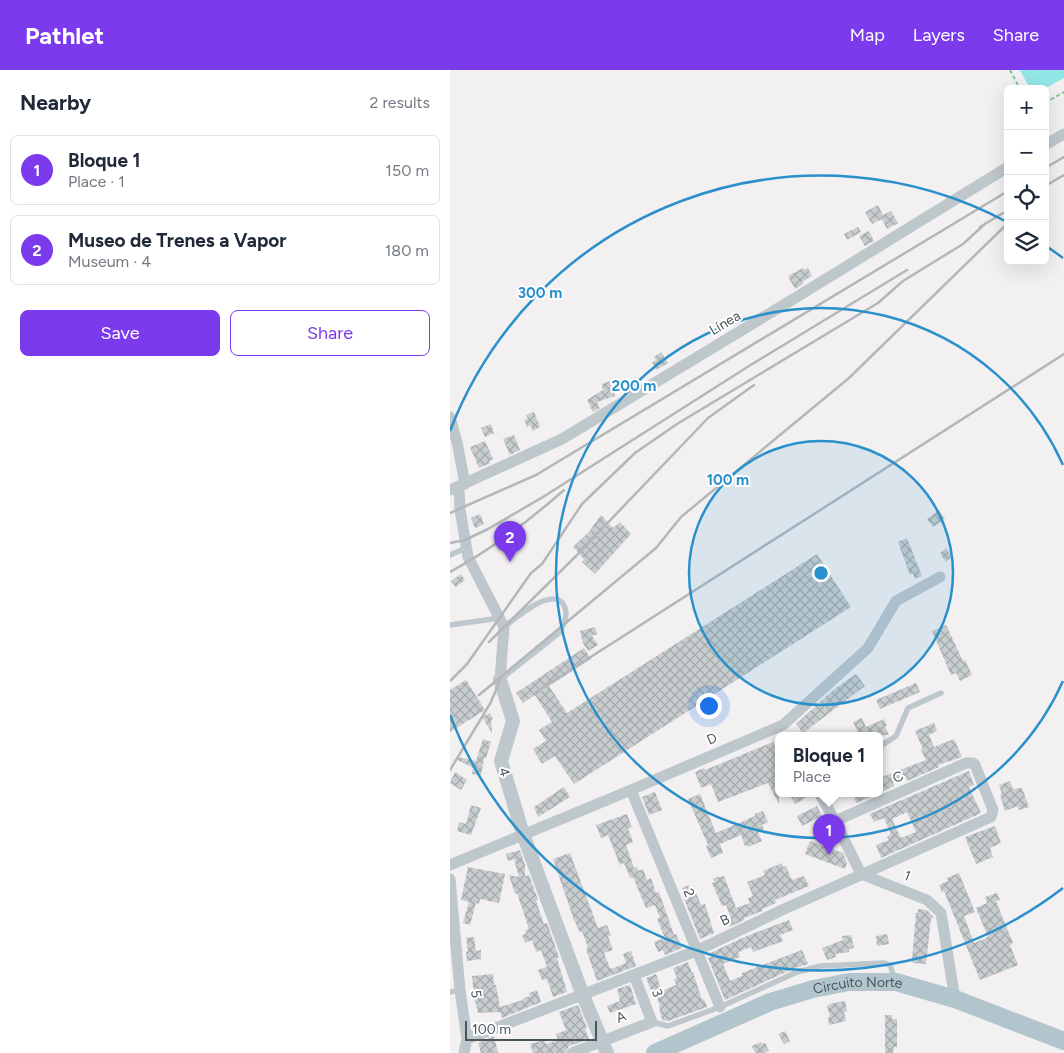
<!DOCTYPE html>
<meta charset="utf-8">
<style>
:root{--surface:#fff;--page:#f2f2f3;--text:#1f2937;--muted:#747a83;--line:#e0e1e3;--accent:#7c3aed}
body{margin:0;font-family:Figtree,sans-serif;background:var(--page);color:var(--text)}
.controls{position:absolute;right:15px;top:15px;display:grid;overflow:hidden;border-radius:8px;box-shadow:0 5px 20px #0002}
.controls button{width:45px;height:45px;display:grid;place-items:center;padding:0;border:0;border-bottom:1px solid var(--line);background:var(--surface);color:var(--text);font:25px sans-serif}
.scale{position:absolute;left:15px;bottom:12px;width:132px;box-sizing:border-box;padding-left:5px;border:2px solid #49575d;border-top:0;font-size:14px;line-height:18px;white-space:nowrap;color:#49575d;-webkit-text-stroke:4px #fff;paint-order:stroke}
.you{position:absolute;left:258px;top:635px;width:18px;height:18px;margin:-12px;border:4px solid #fff;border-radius:50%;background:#1a73e8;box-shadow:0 0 0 8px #1a73e833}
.badge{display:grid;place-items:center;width:32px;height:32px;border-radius:50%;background:var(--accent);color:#fff;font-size:16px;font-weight:700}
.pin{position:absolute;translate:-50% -41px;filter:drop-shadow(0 1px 2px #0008)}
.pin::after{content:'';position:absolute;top:26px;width:18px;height:15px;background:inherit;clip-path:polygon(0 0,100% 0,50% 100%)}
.popup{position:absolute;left:325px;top:662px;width:108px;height:65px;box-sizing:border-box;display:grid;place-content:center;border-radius:8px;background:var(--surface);filter:drop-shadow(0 1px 4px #0005);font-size:16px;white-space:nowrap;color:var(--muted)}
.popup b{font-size:19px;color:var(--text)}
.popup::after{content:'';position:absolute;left:50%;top:100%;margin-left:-10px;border:10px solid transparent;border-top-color:var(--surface)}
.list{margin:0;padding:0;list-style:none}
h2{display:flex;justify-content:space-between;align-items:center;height:65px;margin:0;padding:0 20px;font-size:21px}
h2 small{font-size:16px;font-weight:400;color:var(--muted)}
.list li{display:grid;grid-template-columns:32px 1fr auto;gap:15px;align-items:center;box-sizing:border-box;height:70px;margin:0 10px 10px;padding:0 10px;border:1px solid var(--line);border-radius:8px}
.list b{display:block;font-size:19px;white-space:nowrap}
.list p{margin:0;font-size:16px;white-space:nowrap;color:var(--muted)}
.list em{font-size:16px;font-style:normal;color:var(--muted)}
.actions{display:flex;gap:10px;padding:15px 20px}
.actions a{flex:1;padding:11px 0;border:1px solid var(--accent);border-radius:8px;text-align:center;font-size:18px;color:var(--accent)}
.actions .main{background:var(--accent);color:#fff}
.icon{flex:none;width:28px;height:28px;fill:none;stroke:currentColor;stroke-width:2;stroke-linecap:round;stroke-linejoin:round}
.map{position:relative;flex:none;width:614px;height:983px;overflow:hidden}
header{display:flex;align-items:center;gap:30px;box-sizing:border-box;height:70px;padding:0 25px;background:var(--accent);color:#fff}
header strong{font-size:24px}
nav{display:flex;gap:28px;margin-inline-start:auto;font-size:18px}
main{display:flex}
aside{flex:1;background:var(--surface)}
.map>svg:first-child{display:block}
</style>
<header>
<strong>Pathlet</strong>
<nav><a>Map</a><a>Layers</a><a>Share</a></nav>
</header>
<main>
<aside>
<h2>Nearby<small>2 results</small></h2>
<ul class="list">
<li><span class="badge">1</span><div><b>Bloque 1</b><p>Place · 1</p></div><em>150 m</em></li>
<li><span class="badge">2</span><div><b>Museo de Trenes a Vapor</b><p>Museum · 4</p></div><em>180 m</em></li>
</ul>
<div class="actions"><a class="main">Save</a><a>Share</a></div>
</aside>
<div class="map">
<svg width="614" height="983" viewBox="0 0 614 983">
<defs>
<pattern id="building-cross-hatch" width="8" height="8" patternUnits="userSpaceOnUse" patternTransform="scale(1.25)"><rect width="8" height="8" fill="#c8cdcf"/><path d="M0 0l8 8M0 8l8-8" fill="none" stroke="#a4a9ab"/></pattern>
</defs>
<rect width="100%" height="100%" fill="#f3f0f1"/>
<path fill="#93e6e6" d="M570 0H614V8L594 19H580Z"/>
<path fill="url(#building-cross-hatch)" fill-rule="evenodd" d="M428 135 433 145 441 141 448 153 437 159 432 149 422 154 415 142Z
M408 157 411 162 397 170 394 164Z
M419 161 424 171 415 176 409 166Z
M353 198 354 200 358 198 362 206 352 212 353 214 345 219 338 206Z
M211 282 218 293 206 300 202 292 206 290 204 287Z
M160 311 165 326 147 332 150 338 143 342 137 330 153 320 152 314Z
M84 342 90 357 83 361 80 355 77 357 74 350 78 349 76 345Z
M41 354 44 363 35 367 31 358Z
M64 365 70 380 60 385 53 369Z
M35 371 43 389 39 391 40 393 29 398 20 377Z
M489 440 495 449 483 457 477 449Z
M30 444 34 454 25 458 21 448Z
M151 445 163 458 170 452 181 464 145 504 132 492 134 489 123 477 139 462Z
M457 468 472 506 465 509 463 503 460 505 448 472Z
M496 478 502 487 496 492 490 483Z
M367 484 401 537 124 714 105 686 92 694 83 679 96 671 89 660 102 652 85 625 73 633 66 623 134 578 141 589 99 616 117 643Z
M11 504 15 510 6 517 1 511Z
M496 555 513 591 515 590 522 605 510 611 506 603 501 605 482 561Z
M145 557 147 564 142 566 148 575 138 581 133 573 130 561Z
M406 604 415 616 353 663 346 654 382 621Z
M16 610 35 640 0 662V620Z
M466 613 470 622 430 639 426 630Z
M40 643 43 649 41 650 42 663 32 647Z
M412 648 416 657 434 649 437 656H435L439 665 410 666 403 652Z
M484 653 487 661 479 665 484 677 504 669 512 687 488 695 489 697 457 711 456 706 443 712 444 716 429 723V708L476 690 471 680 473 679 465 661Z
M33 669 41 672 36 688H34L31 705 22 704 23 698 8 690V687L26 691Z
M323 672 329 686V734L318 713 268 732 261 714 251 718 245 702 254 698 255 700Z
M519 701 524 715 519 717 531 743 431 788 426 775 439 770 437 767 440 765V762L434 748 424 752 420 744 417 745ZM457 742 466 762 451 768 442 749Z
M5 702 17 710 11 720 0 713Z
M560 711 563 719 572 718 579 737 569 740 568 736 555 741 550 725 552 724 549 715Z
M114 717 120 727 88 747 84 737Z
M205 722 212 740 199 745 192 727Z
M250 724 266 763 305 746V744L313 741 318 752 312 755 314 760 308 763 312 771 298 777 297 775 295 776 291 765 270 774 273 783 261 788 256 776 258 775 238 729Z
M339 724H362L345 734Z
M403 724H428L406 733Z
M21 735 31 738 21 765 7 761 9 752 16 754Z
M367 736 372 746 352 756 347 746Z
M177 744 182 757 178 758 183 772 176 775 184 798 187 797 188 801 193 799 197 810 201 808 206 823 209 822 224 865 226 864 232 878 215 885 213 880 208 882 204 872 215 868 207 849 210 848 205 835 196 838 183 807 180 808 174 793 170 795 158 765 151 768 146 755Z
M545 756 551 773 540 778 543 787 526 794 515 767Z
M360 771 393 783 397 793 395 799 355 784Z
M70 780 75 795V806L79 805 88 830 86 831 94 854 97 853 109 887 107 888 117 922 103 927 97 909 92 910 88 900 97 897 91 880 86 882 82 870 75 873 72 865 76 864 75 860 79 859 67 823 65 824 59 805 69 807 64 789 58 791 56 784Z
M120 783 148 858 157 855 161 866H158L163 880 154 883 160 898 161 899 176 893 173 884 181 881 186 896 147 911 136 879 138 878 132 861 130 862 124 850 103 789Z
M332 793 333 797 336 796 342 810 354 806 359 816 325 830 326 833 312 839V841L294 848V850L279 857 277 850 281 848 276 835 272 836 262 813 265 812 263 808 274 806 286 838 300 833 298 828 303 826 297 812 315 805 313 801Z
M18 797 55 804 49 833 30 829 29 834 26 833 20 855 13 853 19 832 11 830Z
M509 803 525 842 514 846 524 873 538 867 526 838 537 833 535 827 547 823 550 830 546 831 563 873 560 875 568 895 530 910 494 821 492 822 489 815 498 811 497 808Z
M239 815 241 819 244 818 251 835 255 834 264 863 250 869 233 826 235 825 232 818Z
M468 839 477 840 484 847 481 848 476 894 463 893 462 889 466 843H468Z
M339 850 343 860 330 865 333 871 303 882 301 877 288 882 290 887 273 894 280 911 292 906V903L352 880 358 894 345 898 275 930 258 888 262 886 260 883 297 866Z
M437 864 439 874 427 876 426 866Z
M401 865 404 878 399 879V882L385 884 386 887 377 890 372 878 393 870 392 866Z
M24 867 26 881 31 880V889L17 891 16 882 18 881 16 868Z
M238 892 242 903 243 902 252 930 254 929 257 937 218 951 212 950 209 936H210L205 922 202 923 196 908 206 904 212 921 226 915 224 909 227 908 223 898Z
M43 904 44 915H46L50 937 73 930 72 929 80 926 79 923 87 920 91 932 52 948 50 942 28 943 26 933 25 934 22 906Z
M180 915 186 934 160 943 157 936 170 931 167 919Z
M395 931 397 942H394L396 951 379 955 378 947H380L377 936 379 935V934Z
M128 935 137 958 135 959 139 969 119 976 115 983H83L80 974 94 970 96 974 108 970 106 964 116 960 109 942Z
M435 945H442V949H447V977H444L443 983H435Z
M335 961 340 971 334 974 328 964Z
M44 966 48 983H31L28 973Z
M311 972 312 974 315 973 319 981 314 983H305L302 976Z"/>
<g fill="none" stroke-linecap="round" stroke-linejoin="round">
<path stroke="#7dc894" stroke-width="2" stroke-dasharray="4 2.5" stroke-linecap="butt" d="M560 0 570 19
M595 33 614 22"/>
<path stroke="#bdc7cc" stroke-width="5.5" d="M0 485 16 478
M0 555 50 548
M52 608 109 563C113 556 118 547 115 538 106 512 65 549 54 557
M429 677 446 666 458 638 491 623
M0 922 10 920
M202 952 218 956 270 937 347 902 371 896 434 893 440 895 445 910"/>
<path stroke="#bdc7cc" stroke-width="11" d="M595 75 614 64
M0 347 7 372 15 414
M9 417 10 439 18 487 54 557 50 610
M0 420 112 369 350 225 558 97
M181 720 270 937
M370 724 385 751 411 804 477 830 491 843 505 929
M0 795 181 720 333 655 418 578 446 531 490 507
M0 809 10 920 17 969 14 983
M17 969 246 881 332 840 541 747 543 740 525 695 523 693H516L385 751
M122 983 202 952 184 905"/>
<path stroke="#bdc7cc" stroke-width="14" d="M50 610 63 651 51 691 73 764 132 923 157 983"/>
<path stroke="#b2c5cd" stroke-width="18" id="s1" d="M205 983 320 932 363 919 399 912H446L505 929 614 971"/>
<path stroke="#b3b7ba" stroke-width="2.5" d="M595 98 614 87
M595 116 614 105
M530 157 558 140
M0 443 86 405 558 121
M0 473 15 470 38 459 93 427 299 296 457 200
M0 502C42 479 79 451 114 420
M39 572 126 486 258 348 304 315
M0 611 17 594 81 503 92 494 132 434 185 383 227 354 428 233 453 211 513 174 536 153
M86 622 614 284
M29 625 206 478 231 447 399 308 558 153
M0 700 41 632 50 610"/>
</g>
<circle cx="371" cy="503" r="132" fill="#2a90cb" fill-opacity=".12"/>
<g fill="none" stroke="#2a90cb" stroke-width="2.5">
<circle cx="371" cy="503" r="132"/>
<path d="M613 611A265 265 0 1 1 613 395"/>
<path d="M613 818A397 397 0 0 1 0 645M0 361A397 397 0 0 1 557 152M596 176A397 397 0 0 1 613 188"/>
</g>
<g text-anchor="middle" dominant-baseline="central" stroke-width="4" stroke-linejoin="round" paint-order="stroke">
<g font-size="14" fill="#49575d" stroke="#fff">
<text transform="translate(275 253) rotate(-31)">Línea</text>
<text transform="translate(262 669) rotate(-23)">D</text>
<text transform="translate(54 702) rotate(73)">4</text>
<text transform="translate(448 707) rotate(-24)">C</text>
<text transform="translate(457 806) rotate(22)">1</text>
<text transform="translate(239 823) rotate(68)">2</text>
<text transform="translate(275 850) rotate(-26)">B</text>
<text stroke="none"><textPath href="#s1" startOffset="216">Circuito Norte</textPath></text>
<text transform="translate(207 923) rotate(69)">3</text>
<text transform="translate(26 924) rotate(83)">5</text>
<text transform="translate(171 947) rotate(-21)">A</text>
</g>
</g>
<circle cx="371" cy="503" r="8" fill="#2a90cb" stroke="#fff" stroke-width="2.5"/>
<g font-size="15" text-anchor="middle" font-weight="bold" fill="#2a90cb" stroke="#fff" stroke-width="4" stroke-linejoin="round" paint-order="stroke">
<text x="90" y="228">300 m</text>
<text x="184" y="321">200 m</text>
<text x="278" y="415">100 m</text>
</g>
</svg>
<div class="controls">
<button>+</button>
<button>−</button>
<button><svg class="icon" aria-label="locate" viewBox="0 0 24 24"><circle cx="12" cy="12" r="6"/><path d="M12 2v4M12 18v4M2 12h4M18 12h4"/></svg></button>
<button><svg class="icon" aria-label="layers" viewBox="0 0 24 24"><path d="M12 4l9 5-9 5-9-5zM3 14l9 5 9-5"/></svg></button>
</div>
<div class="scale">100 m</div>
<div class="you"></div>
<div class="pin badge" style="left:379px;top:785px">1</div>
<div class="popup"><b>Bloque 1</b>Place</div>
<div class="pin badge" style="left:60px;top:492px">2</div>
</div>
</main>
